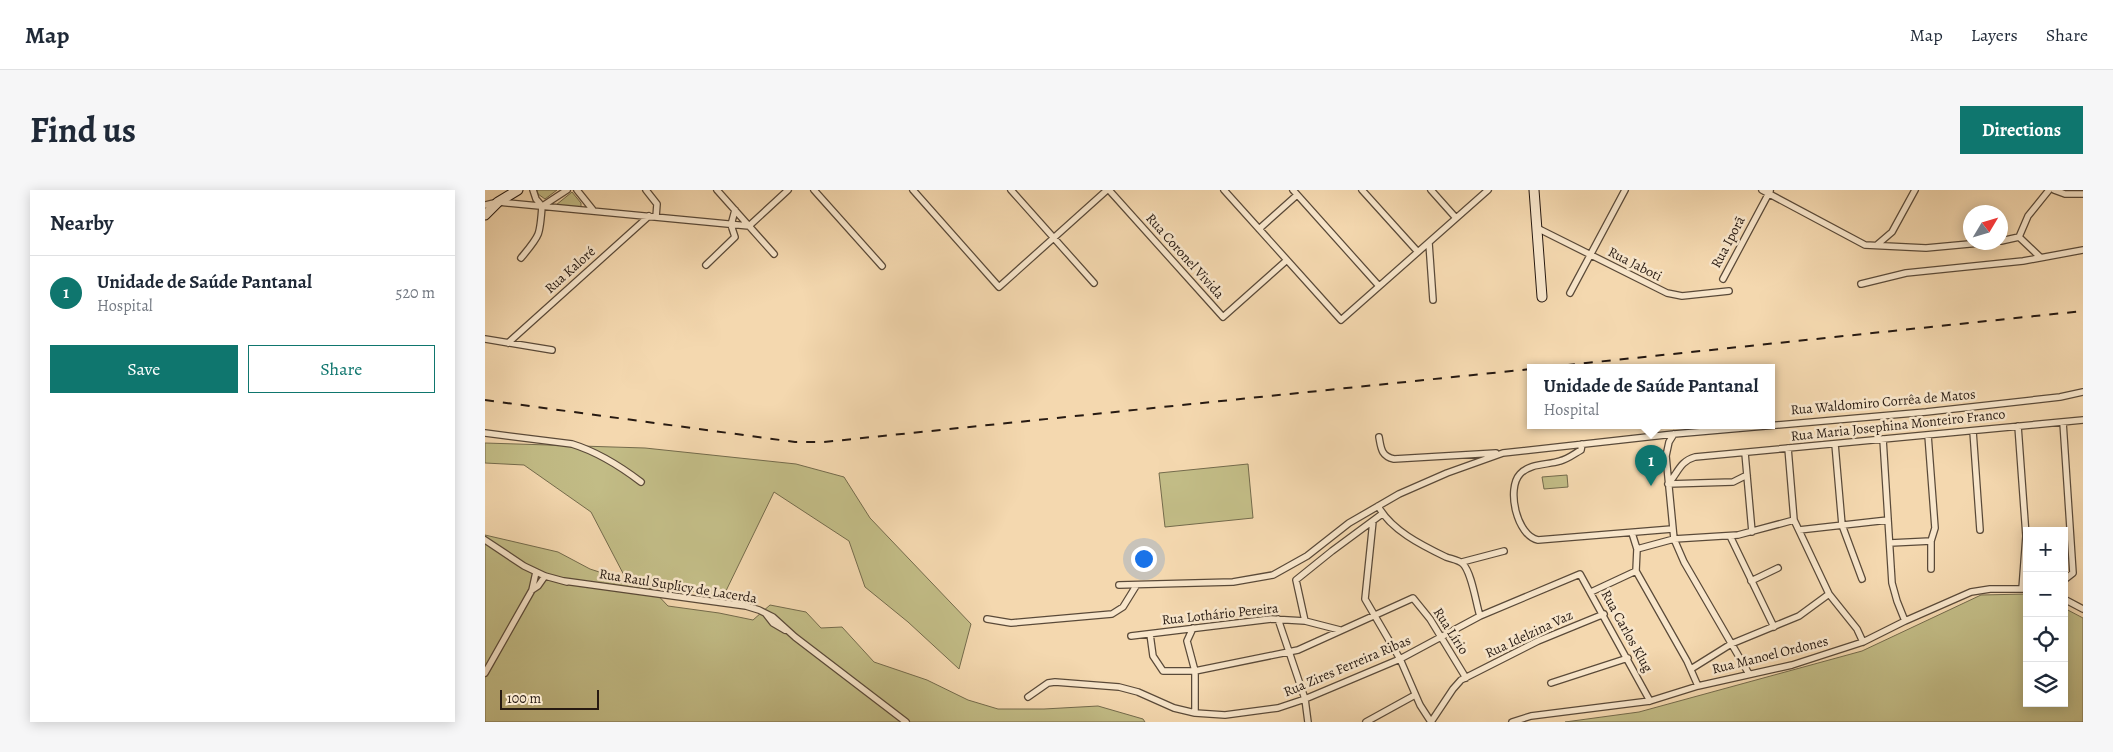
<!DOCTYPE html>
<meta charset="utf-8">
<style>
:root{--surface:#fff;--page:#f6f6f7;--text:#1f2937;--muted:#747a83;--line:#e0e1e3;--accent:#0f766e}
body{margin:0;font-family:Alegreya,serif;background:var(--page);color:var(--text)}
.controls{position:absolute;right:15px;bottom:15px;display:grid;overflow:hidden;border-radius:0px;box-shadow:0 2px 12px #0003}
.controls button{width:45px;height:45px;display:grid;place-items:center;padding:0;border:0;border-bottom:1px solid var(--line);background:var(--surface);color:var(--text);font:25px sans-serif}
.compass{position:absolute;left:1478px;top:15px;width:45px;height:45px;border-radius:50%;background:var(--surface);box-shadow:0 2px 12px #0003;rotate:52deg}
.scale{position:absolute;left:15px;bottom:12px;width:99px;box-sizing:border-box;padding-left:5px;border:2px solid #271a12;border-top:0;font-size:14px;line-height:18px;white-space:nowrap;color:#271a12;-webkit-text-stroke:4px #f8e6cb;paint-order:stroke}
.you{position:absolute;left:658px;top:368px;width:18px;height:18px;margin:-12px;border:4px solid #fff;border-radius:50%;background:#1a73e8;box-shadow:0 0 0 8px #1a73e833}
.badge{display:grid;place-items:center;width:32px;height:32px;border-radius:50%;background:var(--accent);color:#fff;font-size:16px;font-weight:700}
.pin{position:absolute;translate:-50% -41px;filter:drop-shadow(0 1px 2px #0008)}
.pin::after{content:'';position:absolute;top:26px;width:18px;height:15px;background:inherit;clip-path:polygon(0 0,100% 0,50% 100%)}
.popup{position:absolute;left:1042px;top:174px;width:248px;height:65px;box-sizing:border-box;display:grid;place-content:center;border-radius:0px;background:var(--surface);filter:drop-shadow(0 1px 4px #0005);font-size:16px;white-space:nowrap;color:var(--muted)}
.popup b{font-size:19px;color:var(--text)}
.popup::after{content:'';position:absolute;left:50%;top:100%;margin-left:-10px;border:10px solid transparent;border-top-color:var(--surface)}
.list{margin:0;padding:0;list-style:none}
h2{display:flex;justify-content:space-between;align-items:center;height:65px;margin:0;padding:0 20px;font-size:21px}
h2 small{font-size:16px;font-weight:400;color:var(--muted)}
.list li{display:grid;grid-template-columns:32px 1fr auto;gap:15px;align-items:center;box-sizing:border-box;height:75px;padding:0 20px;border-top:1px solid var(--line)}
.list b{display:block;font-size:19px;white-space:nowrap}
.list p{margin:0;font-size:16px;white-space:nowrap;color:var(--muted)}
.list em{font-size:16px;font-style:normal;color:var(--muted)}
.actions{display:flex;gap:10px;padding:15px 20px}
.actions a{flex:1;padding:11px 0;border:1px solid var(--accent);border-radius:0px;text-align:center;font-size:18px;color:var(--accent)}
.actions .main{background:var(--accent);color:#fff}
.icon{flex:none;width:28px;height:28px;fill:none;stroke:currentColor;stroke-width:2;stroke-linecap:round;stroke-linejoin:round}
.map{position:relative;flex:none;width:1598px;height:532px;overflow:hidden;border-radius:0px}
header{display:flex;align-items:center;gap:30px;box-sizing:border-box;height:70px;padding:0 25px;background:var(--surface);border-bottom:1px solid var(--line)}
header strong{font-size:24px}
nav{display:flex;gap:28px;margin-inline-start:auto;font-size:18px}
.intro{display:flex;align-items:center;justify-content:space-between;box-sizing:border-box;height:120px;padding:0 30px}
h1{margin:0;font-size:35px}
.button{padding:12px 22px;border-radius:0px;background:var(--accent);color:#fff;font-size:18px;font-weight:700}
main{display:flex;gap:30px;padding:0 30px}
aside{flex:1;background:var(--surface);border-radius:0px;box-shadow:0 2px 12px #0003}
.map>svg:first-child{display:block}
</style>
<header>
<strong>Map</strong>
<nav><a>Map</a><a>Layers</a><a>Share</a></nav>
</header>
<div class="intro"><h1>Find us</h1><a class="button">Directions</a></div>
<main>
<aside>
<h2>Nearby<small></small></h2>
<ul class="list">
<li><span class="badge">1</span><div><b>Unidade de Saúde Pantanal</b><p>Hospital</p></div><em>520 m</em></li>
</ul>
<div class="actions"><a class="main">Save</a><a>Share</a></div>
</aside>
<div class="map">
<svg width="1598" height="532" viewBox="0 0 1598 532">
<rect width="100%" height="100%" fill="#f4d8af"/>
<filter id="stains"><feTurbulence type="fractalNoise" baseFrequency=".004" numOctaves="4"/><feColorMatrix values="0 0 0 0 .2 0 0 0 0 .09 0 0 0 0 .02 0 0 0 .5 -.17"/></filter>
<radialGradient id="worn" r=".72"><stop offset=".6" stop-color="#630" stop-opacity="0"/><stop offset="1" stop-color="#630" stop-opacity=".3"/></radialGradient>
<path fill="#c2bc86" stroke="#746b4c" d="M52 0H72L60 9 53 4Z
M87 2 96 13V17L71 15Z
M0 253 160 258 311 274 359 287 385 328 486 434 474 479 423 432 380 397 364 351 289 302 238 407 141 389 106 322 39 275 0 273Z
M763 274 768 328 680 337 674 283Z
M1082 285 1083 297 1059 299 1057 287Z
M0 345 73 362 105 379 167 399 183 416 234 423 268 430 285 415 321 422 336 438 357 437 389 472 442 490 483 510 513 519H559L613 516 658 529 660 532H0Z
M1542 404V513H1579V418L1598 428V532H1080L1154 522 1377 461 1496 405Z"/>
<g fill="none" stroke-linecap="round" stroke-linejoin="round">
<defs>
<path id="street" d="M92 0 108 20
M161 0 172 14 171 27
M232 0 289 64
M329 0 397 76
M428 0 514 97 622 0
M526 0 609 93
M624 0 738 127 802 70
M739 0 856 130 1003 0
M808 0 894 96
M877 0 933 62
M946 0 971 28
M1277 0 1380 55 1441 58 1506 52
M1569 0 1580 4H1598
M0 15 13 12 264 36
M59 15 82 0
M264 36 303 0
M1052 38 1182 103 1197 106 1244 101
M774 39 812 5
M1516 51 1534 47
M944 53 948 110
M1393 54 1407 42 1430 0
M1555 67 1534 47 1543 26 1564 0
M36 68C55 45 55 46 57 16L51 9 48 0
M221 75 250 47 246 35 250 20
M1238 89 1285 1
M1376 94 1421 83 1538 71 1598 60
M1085 103 1140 0
M0 149 67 160
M23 153 164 26
M1578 232 1588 383 1579 390
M1533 236 1541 346 1537 399
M1488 241 1495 340
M0 243 87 254C113 262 135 276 156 292
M1189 244 1184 252 1181 266 1189 349 1199 372 1264 484
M1443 245 1450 338 1446 351V379
M894 247C896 258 896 266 909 269L1011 263
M1398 249 1407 393 1412 411 1420 431
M1097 254 1096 260C1089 264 1083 269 1075 271 1063 275 1045 273 1035 284 1021 299 1032 346 1053 350L1187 339
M1350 254 1357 335 1377 389
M1303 258 1309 330 1344 404 1372 439 1378 452
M1260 263 1267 342
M1183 294C1193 283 1195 271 1210 267L1598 230
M1183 294 1248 292 1262 285
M893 316C906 340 936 355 961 367 966 369 974 370 978 374 987 383 991 414 995 426
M888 331 880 409 915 469 935 515 946 532
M1314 340 1403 330
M1147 343 1152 359 1151 381 1202 471 1213 496
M1245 346 1289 437
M0 350 39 376 60 386 82 392
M1405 353 1446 351
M1152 359 1189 349 1253 345 1309 330
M977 372 1019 361
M79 391 261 416 274 420 288 427 310 447 421 532
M1266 391 1293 378
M634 395 748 392 788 385 822 366 864 333 914 304 962 283 1018 263 1189 244 1441 222 1575 207 1598 202
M47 400 51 382
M1106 402 1151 381
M1579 409 1598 419
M281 424 288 433 300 440
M502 429 526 433 627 424 638 417 651 396
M793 429 820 509 823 532
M820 431 811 390 847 361 897 324
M708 438 702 451 710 481V523
M665 444 668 466 678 481H710L813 460 928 408 945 429 981 488
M646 446 786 429 820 431 855 440
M1206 479 1246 454 1314 426 1344 404
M0 483 47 400 53 396 60 386
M1066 493 1143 468
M543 507 563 493 570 492 634 497 653 502 689 518 710 523 740 525 793 518 820 509 915 469 995 426 1095 384 1165 511
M881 532 930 505
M946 532 968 499 976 490 1053 451 1119 424
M1027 532 1046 526 1165 511 1213 496 1307 475 1378 452 1420 431 1486 402 1505 399H1542"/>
<path id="secondary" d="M1049 0 1057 107
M0 25 13 12 33 0"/>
</defs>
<use href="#street" stroke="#5a4a39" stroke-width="8"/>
<use href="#secondary" stroke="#271a12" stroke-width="11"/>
<use href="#street" stroke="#f8e6cb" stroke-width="5.5"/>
<use href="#secondary" stroke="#f8e6cb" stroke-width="9"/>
<path stroke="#271a12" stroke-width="2" stroke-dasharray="9 9" stroke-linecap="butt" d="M1063 177 1598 121
M0 210 310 252H339L1046 179"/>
</g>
<g text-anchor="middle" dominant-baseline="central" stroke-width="5" stroke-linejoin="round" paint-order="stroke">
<g font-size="14" fill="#271a12" stroke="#f8e6cb">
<text transform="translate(1243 52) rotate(-62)">Rua Iporã</text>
<text transform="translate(700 66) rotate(48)">Rua Coronel Vivida</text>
<text transform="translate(1150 74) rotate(27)">Rua Jaboti</text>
<text transform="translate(85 80) rotate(-42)">Rua Kaloré</text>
<text transform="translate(1398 212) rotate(-5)">Rua Waldomiro Corrêa de Matos</text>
<text transform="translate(1413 235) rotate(-6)">Rua Maria Josephina Monteiro Franco</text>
<text transform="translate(193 396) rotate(9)">Rua Raul Suplicy de Lacerda</text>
<text transform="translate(735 424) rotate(-6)">Rua Lothário Pereira</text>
<text transform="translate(966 441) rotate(57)">Rua Lírio</text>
<text transform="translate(1142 441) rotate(61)">Rua Carlos Klug</text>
<text transform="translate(1044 444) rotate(-25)">Rua Idelzina Vaz</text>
<text transform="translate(1285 465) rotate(-14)">Rua Manoel Ordones</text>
<text transform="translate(862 476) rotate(-23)">Rua Zires Ferreira Ribas</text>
</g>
</g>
<rect width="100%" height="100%" filter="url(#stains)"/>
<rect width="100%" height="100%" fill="url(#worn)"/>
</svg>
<div class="controls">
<button>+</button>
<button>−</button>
<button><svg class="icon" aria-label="locate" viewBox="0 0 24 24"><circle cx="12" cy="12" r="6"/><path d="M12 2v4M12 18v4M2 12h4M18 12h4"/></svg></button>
<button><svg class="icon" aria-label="layers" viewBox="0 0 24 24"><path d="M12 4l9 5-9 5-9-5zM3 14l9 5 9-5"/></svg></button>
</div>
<svg class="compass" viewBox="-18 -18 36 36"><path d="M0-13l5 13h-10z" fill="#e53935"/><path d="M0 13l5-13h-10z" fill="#747a83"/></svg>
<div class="scale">100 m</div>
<div class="you"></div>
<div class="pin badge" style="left:1166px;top:296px">1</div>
<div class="popup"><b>Unidade de Saúde Pantanal</b>Hospital</div>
</div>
</main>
